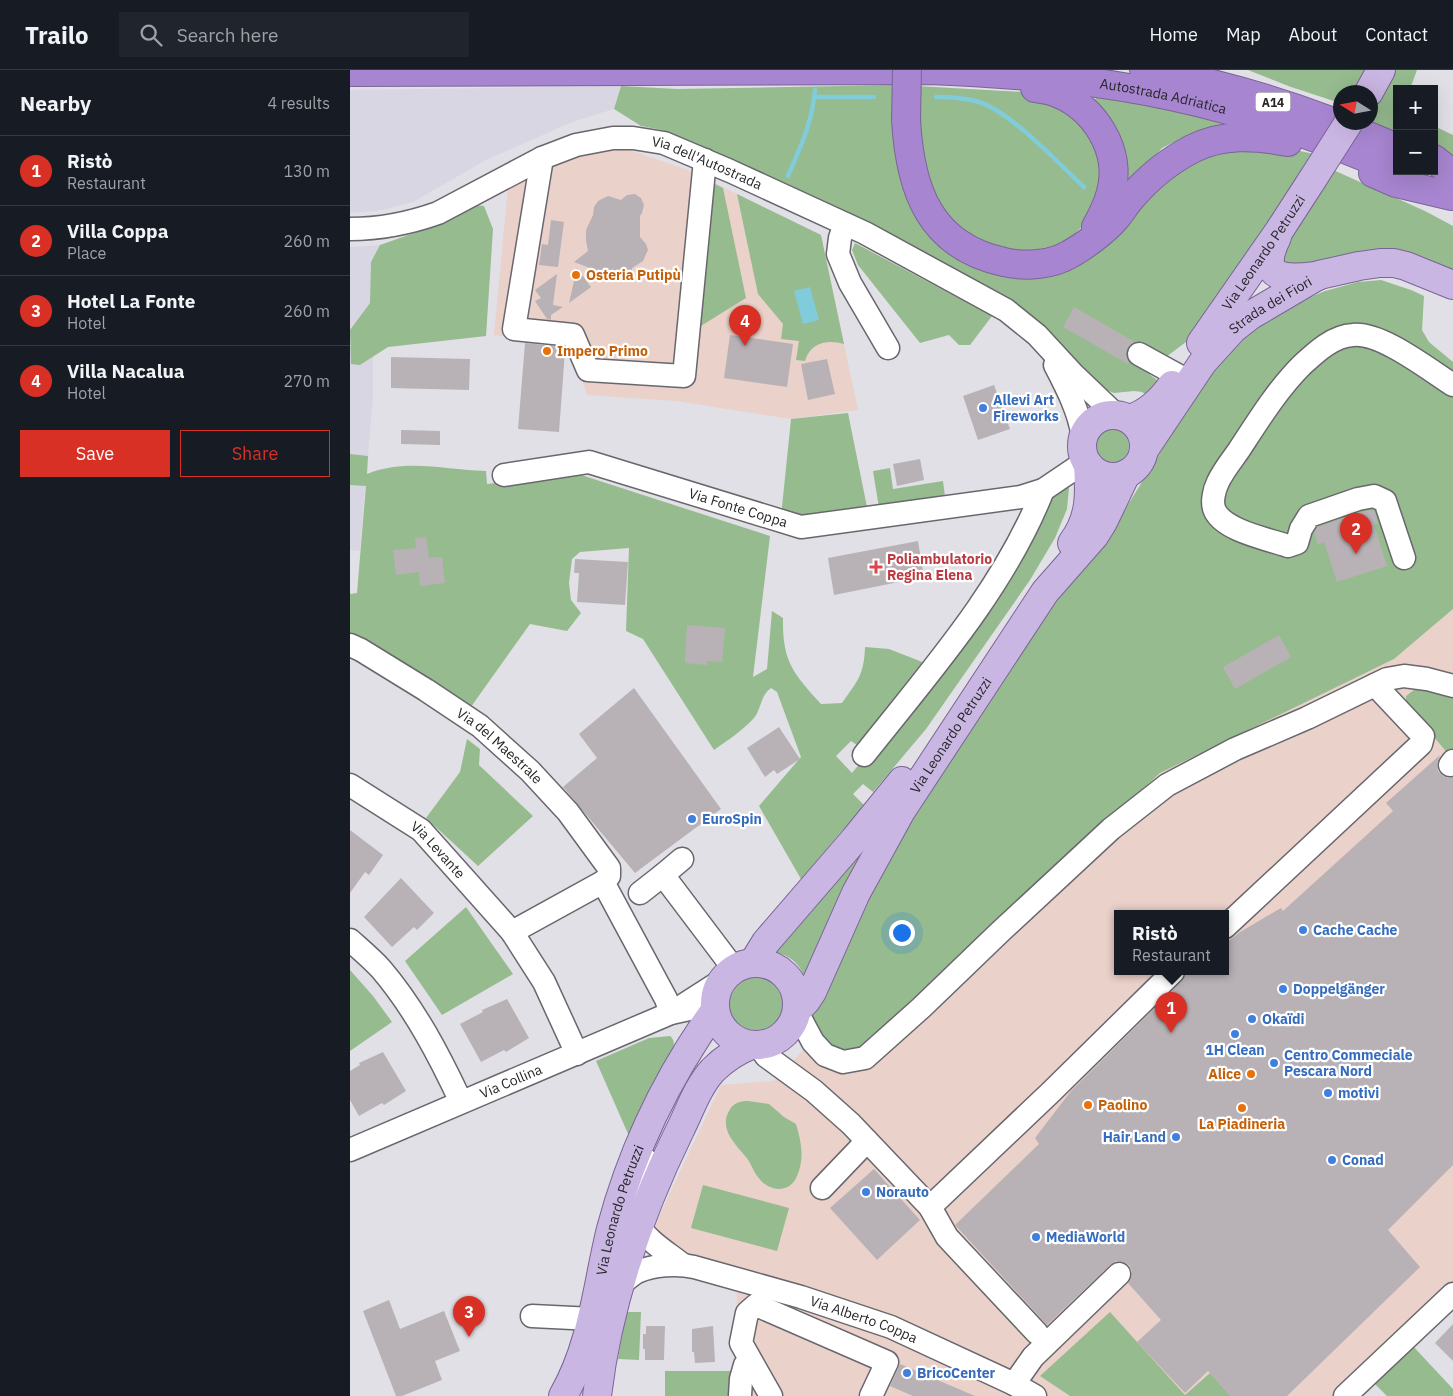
<!DOCTYPE html>
<meta charset="utf-8">
<style>
:root{--surface:#171b24;--page:#20242c;--text:#f1f3f6;--muted:#9ea1a6;--line:#363941;--accent:#d93025}
body{margin:0;font-family:"IBM Plex Sans",sans-serif;background:var(--page);color:var(--text)}
.controls{position:absolute;right:15px;top:15px;display:grid;overflow:hidden;border-radius:0px;box-shadow:0 5px 20px #0002}
.controls button{width:45px;height:45px;display:grid;place-items:center;padding:0;border:0;border-bottom:1px solid var(--line);background:var(--surface);color:var(--text);font:25px sans-serif}
.compass{position:absolute;left:983px;top:15px;width:45px;height:45px;border-radius:50%;background:var(--surface);box-shadow:0 5px 20px #0002;rotate:281deg}
.you{position:absolute;left:551px;top:862px;width:18px;height:18px;margin:-12px;border:4px solid #fff;border-radius:50%;background:#1a73e8;box-shadow:0 0 0 8px #1a73e833}
.badge{display:grid;place-items:center;width:32px;height:32px;border-radius:50%;background:var(--accent);color:#fff;font-size:16px;font-weight:700}
.pin{position:absolute;translate:-50% -41px;filter:drop-shadow(0 1px 2px #0008)}
.pin::after{content:'';position:absolute;top:26px;width:18px;height:15px;background:inherit;clip-path:polygon(0 0,100% 0,50% 100%)}
.popup{position:absolute;left:764px;top:840px;width:115px;height:65px;box-sizing:border-box;display:grid;place-content:center;border-radius:0px;background:var(--surface);filter:drop-shadow(0 1px 4px #0005);font-size:16px;white-space:nowrap;color:var(--muted)}
.popup b{font-size:19px;color:var(--text)}
.popup::after{content:'';position:absolute;left:50%;top:100%;margin-left:-10px;border:10px solid transparent;border-top-color:var(--surface)}
.list{margin:0;padding:0;list-style:none}
h2{display:flex;justify-content:space-between;align-items:center;height:65px;margin:0;padding:0 20px;font-size:21px}
h2 small{font-size:16px;font-weight:400;color:var(--muted)}
.list li{display:grid;grid-template-columns:32px 1fr auto;gap:15px;align-items:center;box-sizing:border-box;height:70px;padding:0 20px;border-top:1px solid var(--line)}
.list b{display:block;font-size:19px;white-space:nowrap}
.list p{margin:0;font-size:16px;white-space:nowrap;color:var(--muted)}
.list em{font-size:16px;font-style:normal;color:var(--muted)}
.actions{display:flex;gap:10px;padding:15px 20px}
.actions a{flex:1;padding:11px 0;border:1px solid var(--accent);border-radius:0px;text-align:center;font-size:18px;color:var(--accent)}
.actions .main{background:var(--accent);color:#fff}
.icon{flex:none;width:28px;height:28px;fill:none;stroke:currentColor;stroke-width:2;stroke-linecap:round;stroke-linejoin:round}
.map{position:relative;flex:none;width:1103px;height:1326px;overflow:hidden}
header{display:flex;align-items:center;gap:30px;box-sizing:border-box;height:70px;padding:0 25px;background:var(--surface);border-bottom:1px solid var(--line)}
header strong{font-size:24px}
nav{display:flex;gap:28px;margin-inline-start:auto;font-size:18px}
.search{width:350px;height:45px;background:var(--page);display:flex;align-items:center;gap:12px;box-sizing:border-box;padding:0 18px;border-radius:0px;color:var(--muted);font-size:19px}
main{display:flex}
aside{flex:1;background:var(--surface)}
.map>svg:first-child{display:block}
</style>
<header>
<strong>Trailo</strong>
<div class="search"><svg class="icon" aria-label="search" viewBox="0 0 24 24"><circle cx="10" cy="10" r="6"/><path d="M15 15l6 6"/></svg>Search here</div>
<nav><a>Home</a><a>Map</a><a>About</a><a>Contact</a></nav>
</header>
<main>
<aside>
<h2>Nearby<small>4 results</small></h2>
<ul class="list">
<li><span class="badge">1</span><div><b>Ristò</b><p>Restaurant</p></div><em>130 m</em></li>
<li><span class="badge">2</span><div><b>Villa Coppa</b><p>Place</p></div><em>260 m</em></li>
<li><span class="badge">3</span><div><b>Hotel La Fonte</b><p>Hotel</p></div><em>260 m</em></li>
<li><span class="badge">4</span><div><b>Villa Nacalua</b><p>Hotel</p></div><em>270 m</em></li>
</ul>
<div class="actions"><a class="main">Save</a><a>Share</a></div>
</aside>
<div class="map">
<svg width="1103" height="1326" viewBox="0 0 1103 1326">
<rect width="100%" height="100%" fill="#e1e0e6"/>
<path fill="#ead1c9" fill-rule="evenodd" d="M273 78 338 100 471 165 508 340 441 349 326 331 237 325 221 274 144 265 158 117 207 91 241 81Z
M1103 539V1234L1006 1326H385L387 1215 294 1178 371 1015 424 1011 455 978 595 900 810 703 1044 589ZM767 844H875V902H767Z"/>
<path fill="#d9d6e4" d="M271 16 264 39 225 51 136 90 63 132 33 140 0 143V20Z
M30 175 23 288V326L10 481 0 480V177Z"/>
<path fill="#96bb8f" d="M898 0H1020L1005 22H991L990 33 941 17Z
M1036 0H1067L1060 19H1047V63L1021 51V36Z
M546 15 557 120 659 203 777 144 858 79 931 77 964 84 852 253 836 272 816 287 811 284 799 304 814 315 803 329 792 322 784 321 764 323 756 320 738 309 691 255 456 126 312 60 291 56 264 39 271 16 327 19Z
M567 16 674 22 737 51 755 106 736 153 715 173 685 180 672 181 645 176 630 170 612 160 591 139 572 98Z
M747 26 827 41 888 58 858 62 832 68 812 78 775 123 743 33Z
M1084 56 1103 65V92L1084 82Z
M981 99 1075 141 1103 156V212L1059 192 930 203 931 167Z
M359 111 373 118 396 228 346 259Z
M387 124 471 165 494 274C477 269 460 273 455 291L446 290 449 271 431 269 433 254 408 224Z
M124 135 134 136 143 159 136 266 38 277 10 295 1 294 0 260 20 233 21 192 30 175 67 162Z
M505 173 642 246 620 275H609L599 265 570 273 508 195 502 180Z
M1031 210 1061 220 1074 226 1072 260 1079 272 1103 292V539L1044 589 810 703 594 900 512 981 492 985 474 977 458 953 502 846 520 809 664 586 718 516 747 485 811 381 826 352 889 265 929 240 975 221 1008 212Z
M498 343 518 442 431 447 441 349Z
M745 376a17 17 0 1 1 34 0a17 17 0 1 1-34 0Z
M0 384 18 386 17 404C56 388 96 400 136 401L137 414 225 403 420 466 403 607 417 599 422 541 433 548C432 592 444 604 471 634L492 633C508 610 514 605 515 577L539 579 580 595 513 679 501 671 486 686 502 703 616 564 697 425 713 416 719 418 717 439 705 468 680 510 576 659 523 722 513 714 503 724 514 735 451 809 409 736 451 687 427 622 421 618C411 624 411 640 404 648 392 661 378 670 364 680L293 569 276 561 279 478 230 482 222 489 219 513 221 530 231 543 217 561 180 554 118 641 0 564V524L7 523 16 416 0 415Z
M540 398 543 419 593 411 595 427 529 438 523 401Z
M1076 617 1101 626 1103 628V681L1100 686 1056 634V626L1064 620Z
M117 669 130 679 129 695 183 746 128 796 76 748 110 702Z
M553 725 459 915C450 897 446 888 426 882Z
M116 837 163 904 92 945 55 891Z
M0 900 23 926 42 952 0 981Z
M375 933a32 32 0 1 1 64 0a32 32 0 1 1-64 0Z
M320 966C326 971 324 977 321 984L279 1066 246 991 299 968Z
M398 1031 419 1034 434 1047 446 1054C451 1071 455 1088 447 1106 440 1124 418 1122 408 1107 403 1101 401 1093 396 1087 385 1074 369 1059 379 1041 383 1033 390 1031 398 1031Z
M353 1115 439 1138 427 1181 341 1158Z
M276 1242H291L289 1290 268 1289Z
M760 1242 835 1325 860 1303 881 1326H720L690 1306Z
M1061 1274 1103 1319V1326H1037L1022 1311Z
M315 1301H385V1326H315Z"/>
<path fill="#81ccdb" d="M460 217 469 250 453 254 444 221Z"/>
<g fill="none" stroke-linecap="round" stroke-linejoin="round">
<path stroke="#81ccdb" stroke-width="4.5" d="M464 27H524
M586 27C600 27 615 28 629 32 661 42 708 93 734 117
M438 106C451 76 462 53 465 20"/>
</g>
<path fill="#b8b2b6" d="M285 124 291 128 294 135 292 143 290 146V167L296 174 298 180 293 191 282 198V202L274 201 265 206H261L224 192 238 181 236 171V160L243 145 244 137 248 131 258 126 271 130 277 125Z
M201 150 214 152 208 197 189 195 192 174 198 175Z
M227 198 241 217 219 233Z
M207 204 203 235 213 237 201 245V250L197 249 185 231 191 228 185 220Z
M724 237 785 272 777 278 776 285 779 292 778 294 713 257Z
M380 265 443 274 437 317 374 308Z
M175 273 214 277 215 281 209 362 168 359Z
M41 287 120 289 119 320 41 318Z
M477 289 485 324 458 330 451 294Z
M644 315 660 359 628 370 613 326Z
M51 360 90 361V375L51 374Z
M570 389 574 410 547 416 543 394Z
M1022 440 1024 441 1028 453 1024 455 1037 496 987 512 974 472 968 475 964 463 968 457 1011 442Z
M76 467 79 488 92 487 95 513 70 516 69 502 46 505 43 480 66 478 65 468Z
M568 471 574 507 484 525 478 488Z
M225 489 278 492 275 535 227 532 229 503H224Z
M337 555 375 558 372 592 357 591V595L335 593Z
M929 565 941 587 885 619 873 597Z
M284 618 371 739 285 803 213 717 247 688 229 664Z
M429 657 450 689 427 704 424 700 415 707 397 678Z
M1090 685 1087 693 1088 701 1093 706 1098 708 1103 707V1095L1038 1160 1070 1197 937 1326H881L858 1301 835 1323 787 1272 811 1250 778 1213 781 1208 782 1201 779 1195 773 1192 766 1191 760 1195 697 1255 605 1155 689 1074 685 1068 721 1021 832 911 837 902H875V874L890 862 931 838 933 841 1043 741 1036 733Z
M0 760 33 785 19 805 15 802 0 823Z
M51 808 84 843 67 860 64 857 42 877 14 847Z
M157 929 179 968 156 982 154 980 131 992 110 954 133 942 132 940Z
M33 982 56 1021 34 1035 32 1033 9 1046 0 1030V1001L10 995 9 993Z
M524 1099 570 1150 527 1190 480 1138Z
M39 1230 50 1259 94 1241 110 1281 85 1291 92 1310 52 1326H46L13 1241Z
M1103 1254V1291L1085 1273Z
M296 1256H315L314 1290H295V1279H293V1264H296Z
M363 1256 365 1292 345 1293 344 1282H342V1259Z
M550 1294 625 1326H563L540 1316Z"/>
<g fill="none" stroke-linecap="round" stroke-linejoin="round">
<defs>
<g id="minor">
<path d="M192 88 164 259 223 265 238 300 334 306 355 90"/>
<path d="M495 154 490 168 488 184 500 213 538 278"/>
<path id="s1" d="M0 159C30 159 60 153 88 143L192 88 226 75 263 68H283L314 73 380 101 515 163 656 240 687 265 723 304 766 345"/>
<path d="M789 284 829 306"/>
<path d="M705 295C717 318 729 341 733 367"/>
<path id="s2" d="M154 405 239 392 451 457 671 427 693 420 736 391"/>
<path d="M1054 488 1035 431 1024 426 1008 429 959 446 951 459 947 473 938 476C918 469 875 461 865 441 861 433 864 420 868 412 873 401 882 390 889 380 908 351 927 320 952 295 966 282 983 266 1003 265 1031 262 1078 299 1103 315"/>
<path id="s3" d="M0 575 11 580 76 620 130 656 180 701 218 742 259 798V806L253 812 162 862"/>
<path d="M514 685C579 603 654 519 693 420"/>
<path d="M1100 695 1103 691"/>
<path id="s4" d="M0 715 71 760 162 862 194 912 227 984"/>
<path d="M332 789 313 805 384 899"/>
<path d="M253 812 316 929 321 943"/>
<path d="M290 823 313 805"/>
<path d="M875 857 1071 674 1073 666 1025 615"/>
<path d="M0 870C10 879 22 889 31 899 65 939 89 985 111 1032"/>
<path d="M332 936 371 911"/>
<path d="M447 942 463 972 475 985 493 992 515 988 571 938 650 862 761 759 817 715 885 679 957 648 1037 609 1054 606 1077 609 1103 616"/>
<path d="M408 975 416 986 464 1021 501 1054 580 1137 701 1022 823 902"/>
<path id="s5" d="M0 1080 321 943 353 936H365"/>
<path d="M298 1091C291 1107 279 1139 289 1156 299 1172 318 1183 333 1195"/>
<path d="M472 1118 517 1071"/>
<path d="M580 1137 597 1167 687 1263"/>
<path id="s6" d="M268 1217C274 1212 280 1206 287 1202 303 1195 327 1193 344 1197L451 1227 541 1257 664 1314 685 1326"/>
<path d="M182 1246 243 1249"/>
<path d="M664 1314 683 1287 769 1204"/>
<path d="M390 1326 391 1309 395 1295"/>
<path d="M421 1326 391 1273 397 1243 406 1235 537 1292 521 1326"/>
<path d="M995 1326 1103 1224"/>
</g>
<g id="major">
<path d="M1019 22 1031 0"/>
<path d="M927 167C924 173 921 180 920 187 917 214 952 207 968 206"/>
<path id="s7" d="M851 273 929 161 962 110"/>
<circle cx="763" cy="376" r="31"/>
<path d="M780 349C798 343 811 331 822 315"/>
<path id="s8" d="M794 380 853 292 883 259 901 245 969 205 1009 196 1030 193H1044L1056 196 1103 215"/>
<path d="M722 473C741 448 740 424 738 394"/>
<circle cx="406" cy="934" r="41"/>
<path d="M403 893 416 872 504 770 552 711"/>
<path id="s9" d="M447 940 456 931 462 922 506 823 551 741 695 522 745 465 753 452 776 404"/>
<path id="s10" d="M213 1326C243 1274 247 1215 261 1159 282 1080 318 1006 365 940"/>
<path d="M247 1326C258 1232 289 1144 330 1060 340 1040 348 1016 363 1000 374 989 386 981 401 975"/>
</g>
<g id="highway">
<path d="M794 0C881 14 967 43 1047 78"/>
<path id="s11" d="M0 2 578 0C626 2 674 5 722 10 834 22 944 55 1047 101"/>
<path d="M685 18C692 19 700 20 707 23 745 38 772 81 761 122 758 135 752 146 746 157"/>
<path d="M556 50C560 119 579 176 654 192 675 197 702 195 720 184 733 177 756 160 765 149 771 142 775 135 781 128 798 108 819 91 842 79 873 63 906 66 938 72"/>
<path d="M1084 89 1103 104"/>
<path d="M1023 103 1046 113 1101 126"/>
</g>
</defs>
<use href="#minor" stroke="#69676d" stroke-width="25"/>
<use href="#major" stroke="#7a6496" stroke-width="30"/>
<use href="#highway" stroke="#7a6496" stroke-width="30"/>
<use href="#minor" stroke="#fff" stroke-width="22"/>
<use href="#major" stroke="#cab6e3" stroke-width="28"/>
<use href="#highway" stroke="#a785d0" stroke-width="28"/>
<defs>
<path id="major-bridge" d="M962 110 999 52"/>
<path id="highway-bridge" d="M556 50 557 0"/>
</defs>
<use href="#major-bridge" stroke="#7a6496" stroke-width="30" stroke-linecap="butt"/>
<use href="#highway-bridge" stroke="#7a6496" stroke-width="30" stroke-linecap="butt"/>
<use href="#major-bridge" stroke="#cab6e3" stroke-width="28"/>
<use href="#highway-bridge" stroke="#a785d0" stroke-width="28"/>
</g>
<g fill="#e8710a" stroke="#fff" stroke-width="2">
<circle cx="226" cy="205" r="5"/>
<circle cx="197" cy="281" r="5"/>
<circle cx="901" cy="1004" r="5"/>
<circle cx="738" cy="1035" r="5"/>
<circle cx="892" cy="1038" r="5"/>
</g>
<g fill="#3f7fe0" stroke="#fff" stroke-width="2">
<circle cx="633" cy="338" r="5"/>
<circle cx="342" cy="749" r="5"/>
<circle cx="953" cy="860" r="5"/>
<circle cx="933" cy="919" r="5"/>
<circle cx="902" cy="949" r="5"/>
<circle cx="885" cy="964" r="5"/>
<circle cx="924" cy="993" r="5"/>
<circle cx="978" cy="1023" r="5"/>
<circle cx="826" cy="1067" r="5"/>
<circle cx="982" cy="1090" r="5"/>
<circle cx="516" cy="1122" r="5"/>
<circle cx="686" cy="1167" r="5"/>
<circle cx="557" cy="1303" r="5"/>
</g>
<path fill="#e0444e" stroke="#fff" stroke-width="2" d="M523.5 489.5h5v5h5v5h-5v5h-5v-5h-5v-5h5z"/>
<g text-anchor="middle" dominant-baseline="central" stroke-width="4.5" stroke-linejoin="round" paint-order="stroke">
<rect fill="#fff" stroke="#686869" stroke-width="1" x="905.5" y="22.5" width="35" height="19" rx="4"/>
<g font-size="12" font-weight="bold" fill="#272729">
<text x="923" y="32">A14</text>
</g>
<g font-size="14" fill="#272729" stroke="#fff">
<text stroke="none"><textPath href="#s11" startOffset="815">Autostrada Adriatica</textPath></text>
<text stroke="none"><textPath href="#s1" startOffset="380">Via dell'Autostrada</textPath></text>
<text stroke="none"><textPath href="#s7" startOffset="110">Via Leonardo Petruzzi</textPath></text>
<text stroke="none"><textPath href="#s8" startOffset="195">Strada dei Fiori</textPath></text>
<text stroke="none"><textPath href="#s2" startOffset="242">Via Fonte Coppa</textPath></text>
<text stroke="none"><textPath href="#s9" startOffset="316">Via Leonardo Petruzzi</textPath></text>
<text stroke="none"><textPath href="#s3" startOffset="181">Via del Maestrale</textPath></text>
<text stroke="none"><textPath href="#s4" startOffset="110">Via Levante</textPath></text>
<text stroke="none"><textPath href="#s5" startOffset="175">Via Collina</textPath></text>
<text stroke="none"><textPath href="#s10" startOffset="195">Via Leonardo Petruzzi</textPath></text>
<text stroke="none"><textPath href="#s6" startOffset="260">Via Alberto Coppa</textPath></text>
</g>
<g font-size="14" font-weight="bold" fill="#c56008" stroke="#fff" text-anchor="start">
<text x="236" y="205">Osteria Putipù</text>
<text x="207" y="281">Impero Primo</text>
<text x="891" y="1004" text-anchor="end">Alice</text>
<text x="748" y="1035">Paolino</text>
<text x="892" y="1054" text-anchor="middle">La Piadineria</text>
</g>
<g font-size="14" font-weight="bold" fill="#366cbe" stroke="#fff" text-anchor="start">
<text x="643" y="330">Allevi Art<tspan x="643" dy="16">Fireworks</tspan></text>
<text x="352" y="749">EuroSpin</text>
<text x="963" y="860">Cache Cache</text>
<text x="943" y="919">Doppelgänger</text>
<text x="912" y="949">Okaïdi</text>
<text x="885" y="980" text-anchor="middle">1H Clean</text>
<text x="934" y="985">Centro Commeciale<tspan x="934" dy="16">Pescara Nord</tspan></text>
<text x="988" y="1023">motivi</text>
<text x="816" y="1067" text-anchor="end">Hair Land</text>
<text x="992" y="1090">Conad</text>
<text x="526" y="1122">Norauto</text>
<text x="696" y="1167">MediaWorld</text>
<text x="567" y="1303">BricoCenter</text>
</g>
<g font-size="14" font-weight="bold" fill="#be3a42" stroke="#fff" text-anchor="start">
<text x="537" y="489">Poliambulatorio<tspan x="537" dy="16">Regina Elena</tspan></text>
</g>
</g>
</svg>
<div class="controls">
<button>+</button>
<button>−</button>
</div>
<svg class="compass" viewBox="-18 -18 36 36"><path d="M0-13l5 13h-10z" fill="#e53935"/><path d="M0 13l5-13h-10z" fill="#9ea1a6"/></svg>
<div class="you"></div>
<div class="pin badge" style="left:821px;top:963px">1</div>
<div class="popup"><b>Ristò</b>Restaurant</div>
<div class="pin badge" style="left:1006px;top:484px">2</div>
<div class="pin badge" style="left:119px;top:1267px">3</div>
<div class="pin badge" style="left:395px;top:276px">4</div>
</div>
</main>
